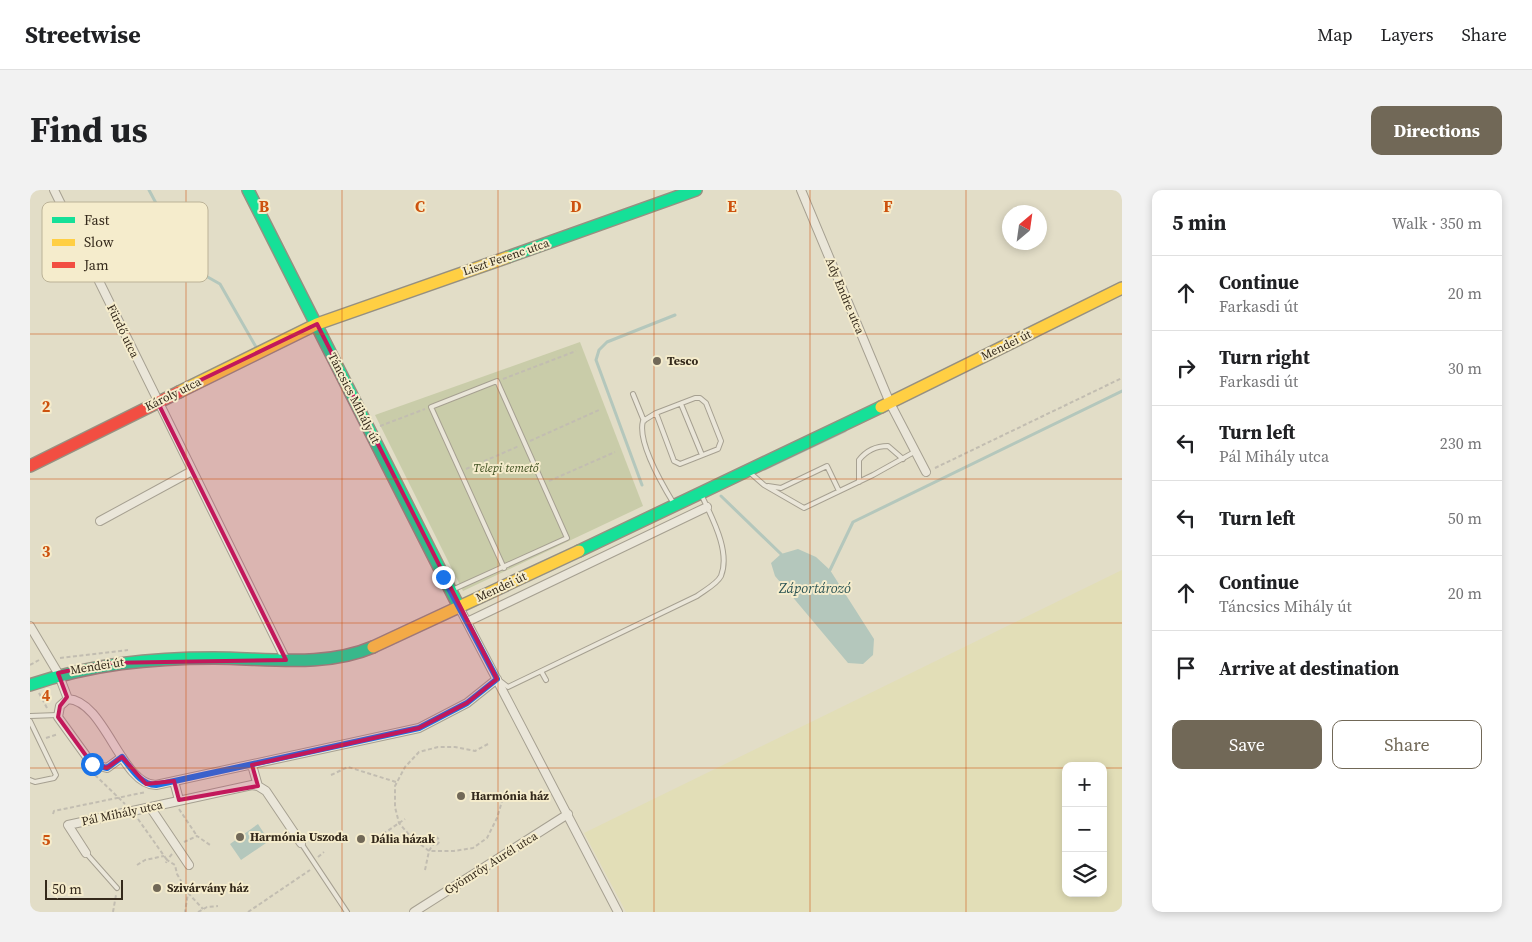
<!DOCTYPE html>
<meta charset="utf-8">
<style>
:root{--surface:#fff;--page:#f2f2f2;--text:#202124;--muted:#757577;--line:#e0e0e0;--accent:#716857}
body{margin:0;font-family:"Source Serif 4",serif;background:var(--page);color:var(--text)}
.controls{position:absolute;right:15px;bottom:15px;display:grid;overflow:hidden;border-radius:10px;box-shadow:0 2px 8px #0003}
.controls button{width:45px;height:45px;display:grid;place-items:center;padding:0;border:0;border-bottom:1px solid var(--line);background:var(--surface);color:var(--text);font:25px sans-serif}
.compass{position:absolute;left:972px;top:15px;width:45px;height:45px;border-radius:50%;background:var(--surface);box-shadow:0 2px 8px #0003;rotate:29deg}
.scale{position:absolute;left:15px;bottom:12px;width:78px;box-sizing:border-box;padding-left:5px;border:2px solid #34291b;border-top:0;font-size:14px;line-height:18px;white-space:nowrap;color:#34291b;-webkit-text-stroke:4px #f5eccc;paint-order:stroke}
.stop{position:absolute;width:15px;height:15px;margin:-11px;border:4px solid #1a73e8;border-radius:50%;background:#fff}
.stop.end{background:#1a73e8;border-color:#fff;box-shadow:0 1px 5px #0008}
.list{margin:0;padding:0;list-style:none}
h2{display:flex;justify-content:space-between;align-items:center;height:65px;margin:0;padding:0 20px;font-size:21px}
h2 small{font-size:16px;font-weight:400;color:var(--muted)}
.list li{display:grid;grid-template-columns:32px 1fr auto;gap:15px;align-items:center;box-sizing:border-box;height:75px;padding:0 20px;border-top:1px solid var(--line)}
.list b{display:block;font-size:19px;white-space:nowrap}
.list p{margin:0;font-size:16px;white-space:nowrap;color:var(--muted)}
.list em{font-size:16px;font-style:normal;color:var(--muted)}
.actions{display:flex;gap:10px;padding:15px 20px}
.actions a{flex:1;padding:11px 0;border:1px solid var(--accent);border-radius:10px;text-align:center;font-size:18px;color:var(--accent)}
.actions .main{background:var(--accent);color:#fff}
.icon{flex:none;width:28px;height:28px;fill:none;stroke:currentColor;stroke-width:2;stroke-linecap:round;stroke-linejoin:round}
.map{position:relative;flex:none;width:1092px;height:722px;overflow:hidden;border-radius:10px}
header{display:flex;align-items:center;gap:30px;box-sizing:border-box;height:70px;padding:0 25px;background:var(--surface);border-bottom:1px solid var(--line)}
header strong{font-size:24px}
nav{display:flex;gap:28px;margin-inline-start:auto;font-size:18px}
.intro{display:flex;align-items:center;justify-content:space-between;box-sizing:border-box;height:120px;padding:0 30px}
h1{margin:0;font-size:35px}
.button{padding:12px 22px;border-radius:10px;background:var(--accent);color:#fff;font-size:18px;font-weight:700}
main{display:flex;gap:30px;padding:0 30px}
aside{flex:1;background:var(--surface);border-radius:10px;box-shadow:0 2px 8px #0003}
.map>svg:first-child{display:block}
</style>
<header>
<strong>Streetwise</strong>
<nav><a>Map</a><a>Layers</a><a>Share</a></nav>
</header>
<div class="intro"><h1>Find us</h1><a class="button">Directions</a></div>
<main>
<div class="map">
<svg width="1092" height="722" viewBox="0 0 1092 722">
<rect width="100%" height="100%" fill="#e2ddc7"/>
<path fill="#e2deb7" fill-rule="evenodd" d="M1092 380V722H596L554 643ZM1036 576H1073V703H1036Z"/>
<path fill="#c9cca9" d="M550 152 613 316 433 401 345 225Z"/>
<path fill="#b4c7bc" d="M768 359 786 367 800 380 844 449 843 465 833 474 818 473 745 386 741 373 751 364Z
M228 634 239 651 211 670 200 654Z"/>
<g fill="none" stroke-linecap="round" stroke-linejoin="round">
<path stroke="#b4c7bc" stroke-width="3" d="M119 0 160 77 190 94 226 157
M735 279 815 241
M612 295 566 170 569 160 577 152 645 125
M691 306 751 364
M800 380 823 332 1092 201"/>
<defs>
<path id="lane" d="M603 204 614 231
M651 214 672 265
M626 223 644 271 650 274 688 259 691 251 676 213 670 208H665L626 223 613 231C607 252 633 296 644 314
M718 281 734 295 774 318 843 285 886 261
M829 292V270C836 261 846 256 858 256L873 269
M738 296 751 298 797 276 809 301
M422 400 537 348 467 191 401 217 474 378
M511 481 516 490
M469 490 478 497 667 406C675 400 687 394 691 386 701 361 681 326 671 304
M0 526 28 525
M0 531 26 585 24 588 5 592 0 590
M271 653 317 722
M56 663 87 698"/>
<path id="street" d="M24 0 256 470
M771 0 860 213 896 282
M70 331 162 281
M429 417 588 722
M437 432 677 317
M0 436 28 483 38 509
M92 567 77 578 62 574 28 527 30 516 38 509C75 511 91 595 126 595L389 538 437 513 467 489
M222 575 228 596 236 601 271 653
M144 591 149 610
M120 617 159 675
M56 663 38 635 222 595 228 596
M384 722 538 624"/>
<path id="fast" d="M218 0 429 417
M478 67 666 0
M549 361 851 217
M0 495C61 474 121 468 184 468 236 468 294 478 343 457"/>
<path id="slow" d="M149 202 287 134 478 67
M851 217 1092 98
M343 457 549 361"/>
<path id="jam" d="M0 276 149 202"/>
</defs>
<use href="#lane" stroke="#a6a091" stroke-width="6"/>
<use href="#street" stroke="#a6a091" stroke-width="10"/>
<use href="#fast" stroke="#969081" stroke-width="14"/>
<use href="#slow" stroke="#969081" stroke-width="14"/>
<use href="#jam" stroke="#969081" stroke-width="14"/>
<path stroke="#c2bdb1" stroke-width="2" stroke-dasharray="4 2.5" stroke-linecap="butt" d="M473 189 546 161
M350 236 395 219
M500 251 569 220
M905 278 1092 188
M436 279 489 256
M519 291 585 262
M30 468 98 460
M0 475 9 470
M9 503 17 518
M16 548 28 544
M458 554 445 561 425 557H408L389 562 375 577 365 596V617L369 633 381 647 399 661H424L443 658 457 648 467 628 473 608 486 605
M65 585 95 614
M301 585 318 577 366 592
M149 619 167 646
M23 624 24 621 116 602
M108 629 137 670 136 673
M353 644 375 629
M401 651a4 4 0 1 1 8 0a4 4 0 1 1-8 0Z
M154 652 167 646 180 655
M142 664 137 670 145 675 147 684 158 703 155 722
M288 667 294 662
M107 675 115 670 134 666
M395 680 399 661 403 654
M158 703 173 719
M83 722 86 705
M168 722 177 717 188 716
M218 722 280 680"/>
<use href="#lane" stroke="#eae6d9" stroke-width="4"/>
<use href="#street" stroke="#eae6d9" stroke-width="8"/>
<use href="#fast" stroke="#16e098" stroke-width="11"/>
<use href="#slow" stroke="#ffcf43" stroke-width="11"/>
<use href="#jam" stroke="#f24e42" stroke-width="11"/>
</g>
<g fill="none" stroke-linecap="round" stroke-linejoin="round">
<path stroke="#1a73e8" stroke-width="6" d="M62 574 77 578 92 567C101 578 110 595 126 595L389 538 437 513 467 489 413 387"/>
</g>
<path fill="#c2185b" fill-opacity="0.2" stroke="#c2185b" stroke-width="4" stroke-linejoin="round" d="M287 134 467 489 437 513 389 538 222 575 228 596 149 610 144 591 116 594 92 567 77 578 62 574 28 527 30 516 37 507 28 483 74 473 256 470 127 211Z"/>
<path fill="none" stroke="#cd520e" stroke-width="1" stroke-opacity="0.55" d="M156 0V722M312 0V722M468 0V722M624 0V722M780 0V722M936 0V722M0 144H1092M0 289H1092M0 433H1092M0 578H1036M1073 578H1092"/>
<g fill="#716857" stroke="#f5eccc" stroke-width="2">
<circle cx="627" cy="171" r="5"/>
<circle cx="431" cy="606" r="5"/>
<circle cx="210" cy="647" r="5"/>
<circle cx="331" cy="649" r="5"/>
<circle cx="127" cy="698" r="5"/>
</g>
<g text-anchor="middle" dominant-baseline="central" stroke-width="4" stroke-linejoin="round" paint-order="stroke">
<g font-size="12" fill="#34291b" stroke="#f5eccc">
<text transform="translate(476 67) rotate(-19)">Liszt Ferenc utca</text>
<text transform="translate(815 106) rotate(67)">Ady Endre utca</text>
<text transform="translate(93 141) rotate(64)">Fürdő utca</text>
<text transform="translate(976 155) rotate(-26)">Mendei út</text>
<text transform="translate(143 204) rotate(-26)">Károly utca</text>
<text transform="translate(324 208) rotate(63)">Táncsics Mihály út</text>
<text transform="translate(471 397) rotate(-25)">Mendei út</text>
<text transform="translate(67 476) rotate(-9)">Mendei út</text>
<text transform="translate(92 623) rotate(-12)">Pál Mihály utca</text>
<text transform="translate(461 673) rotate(-32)">Gyömrőy Aurél utca</text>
</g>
<g font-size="12" font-weight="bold" fill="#34291b" stroke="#f5eccc" text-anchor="start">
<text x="637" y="171">Tesco</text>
<text x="441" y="606">Harmónia ház</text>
<text x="220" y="647">Harmónia Uszoda</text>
<text x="341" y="649">Dália házak</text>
<text x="137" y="698">Szivárvány ház</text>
</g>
<g font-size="12" font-style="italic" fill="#405022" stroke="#f5eccc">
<text x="476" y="278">Telepi temető</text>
</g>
<g font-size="14" font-style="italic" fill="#2a5353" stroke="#f5eccc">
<text x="785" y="398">Záportározó</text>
</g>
</g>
<rect x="12" y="12" width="166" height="80" rx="8" fill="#f5eccc" stroke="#bbb297" stroke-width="1"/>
<rect x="22" y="27" width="23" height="6" fill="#16e098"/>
<rect x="22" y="49" width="23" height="7" fill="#ffcf43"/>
<rect x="22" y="72" width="23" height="6" fill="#f24e42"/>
<g font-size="14" fill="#34291b">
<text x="54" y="35">Fast</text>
<text x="54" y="57">Slow</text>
<text x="54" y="80">Jam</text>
</g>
<g font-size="16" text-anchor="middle" font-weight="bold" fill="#cd520e" stroke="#f5eccc" stroke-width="4" stroke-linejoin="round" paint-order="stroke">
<text x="234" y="22">B</text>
<text x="390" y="22">C</text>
<text x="546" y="22">D</text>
<text x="702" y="22">E</text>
<text x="858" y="22">F</text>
<text x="16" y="222">2</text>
<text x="16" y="367">3</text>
<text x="16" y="511">4</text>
<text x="16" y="655">5</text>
</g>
</svg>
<div class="controls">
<button>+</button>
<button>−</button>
<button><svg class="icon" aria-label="layers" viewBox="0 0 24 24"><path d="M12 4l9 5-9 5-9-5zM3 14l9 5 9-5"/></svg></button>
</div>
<svg class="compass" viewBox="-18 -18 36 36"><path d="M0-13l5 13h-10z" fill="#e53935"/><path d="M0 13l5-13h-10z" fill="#757577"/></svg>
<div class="scale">50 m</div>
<div class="stop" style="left:62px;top:574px"></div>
<div class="stop end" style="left:413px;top:387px"></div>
</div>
<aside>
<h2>5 min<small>Walk · 350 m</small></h2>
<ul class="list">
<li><svg class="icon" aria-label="ahead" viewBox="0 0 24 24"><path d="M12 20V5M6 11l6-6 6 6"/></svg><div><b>Continue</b><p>Farkasdi út</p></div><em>20 m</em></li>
<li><svg class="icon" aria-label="right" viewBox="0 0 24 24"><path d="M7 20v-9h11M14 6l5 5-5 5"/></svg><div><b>Turn right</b><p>Farkasdi út</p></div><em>30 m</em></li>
<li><svg class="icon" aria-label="left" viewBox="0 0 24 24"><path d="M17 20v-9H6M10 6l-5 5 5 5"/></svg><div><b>Turn left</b><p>Pál Mihály utca</p></div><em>230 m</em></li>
<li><svg class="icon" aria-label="left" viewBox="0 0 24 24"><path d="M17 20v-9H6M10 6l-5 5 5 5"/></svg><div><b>Turn left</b></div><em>50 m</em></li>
<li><svg class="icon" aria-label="ahead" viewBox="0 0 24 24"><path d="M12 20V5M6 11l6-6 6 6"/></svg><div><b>Continue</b><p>Táncsics Mihály út</p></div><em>20 m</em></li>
<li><svg class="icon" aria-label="arrive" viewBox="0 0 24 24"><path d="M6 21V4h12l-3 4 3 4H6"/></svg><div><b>Arrive at destination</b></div></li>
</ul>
<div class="actions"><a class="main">Save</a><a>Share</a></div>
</aside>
</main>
